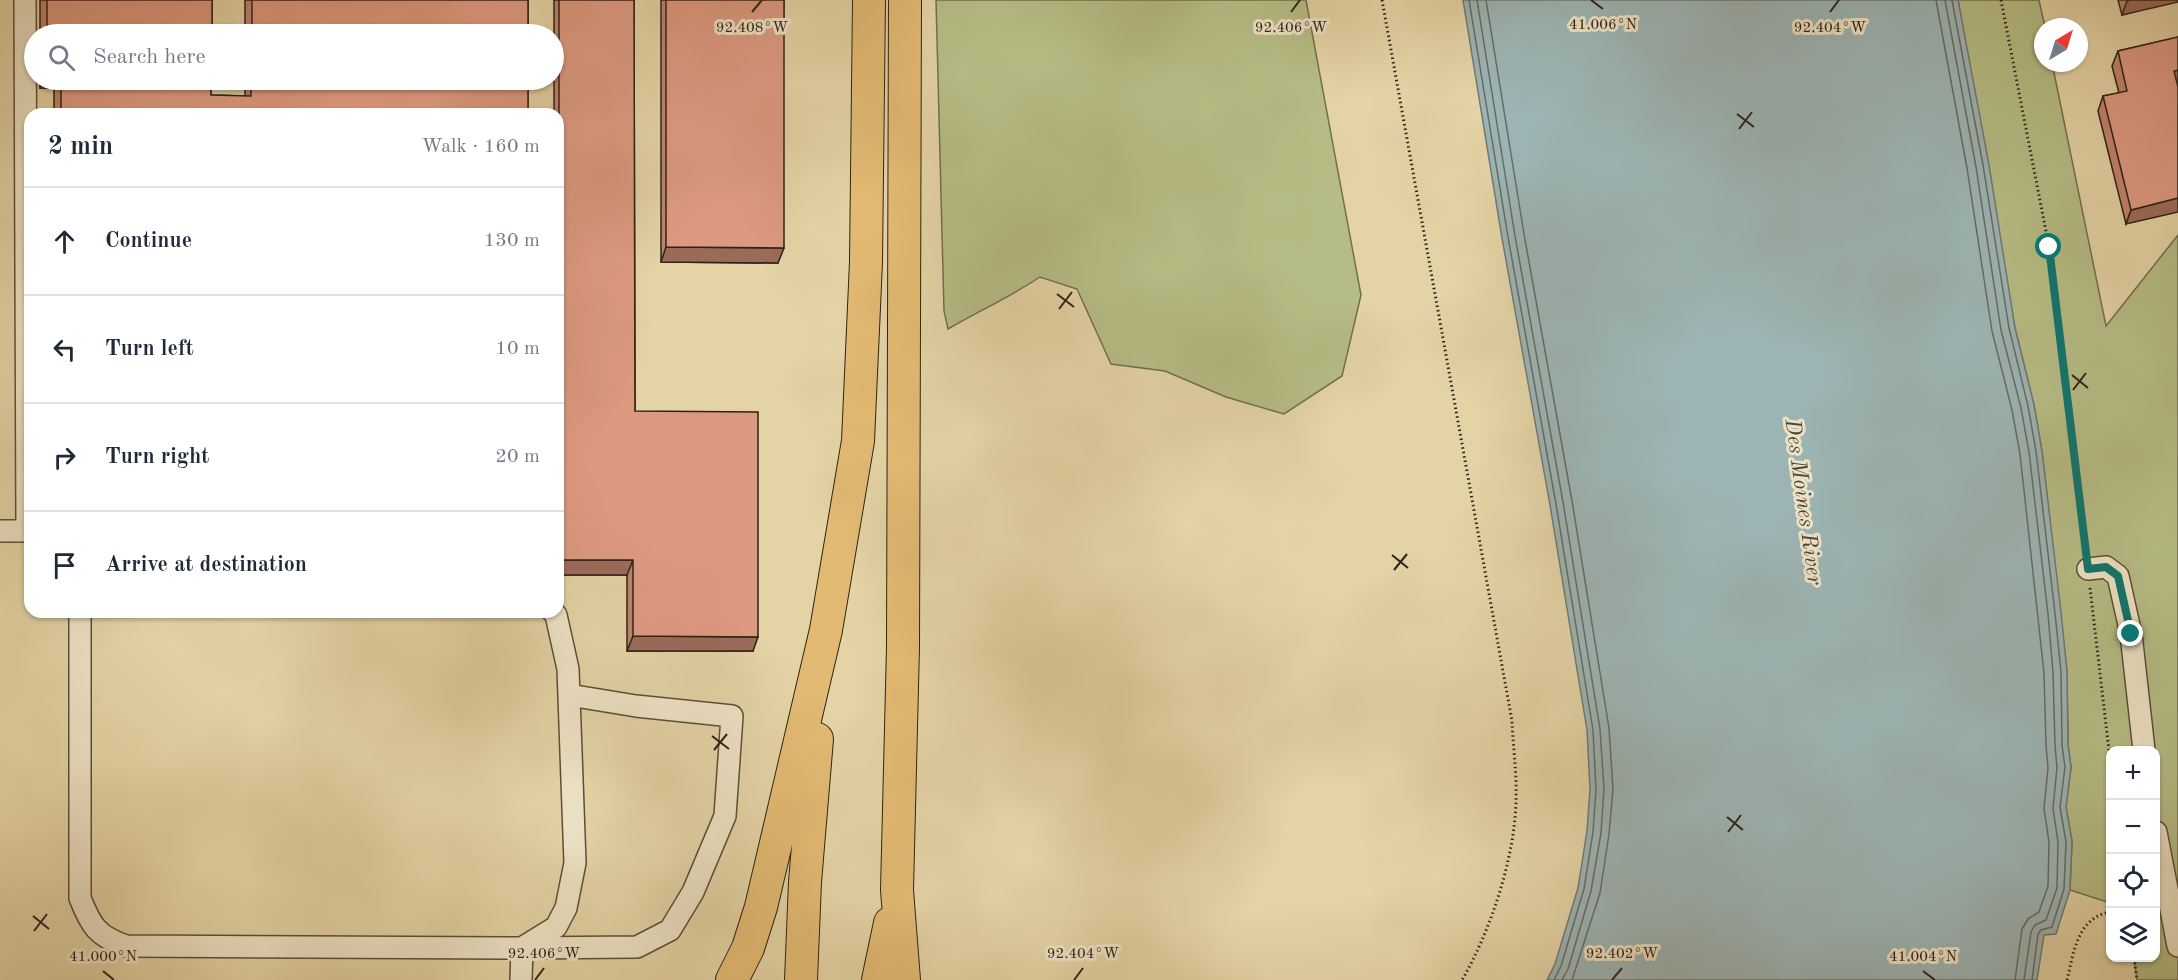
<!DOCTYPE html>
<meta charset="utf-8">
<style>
:root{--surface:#fff;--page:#f2f2f3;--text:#1f2937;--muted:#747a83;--line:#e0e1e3}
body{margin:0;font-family:"Old Standard TT",serif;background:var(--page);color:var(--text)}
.controls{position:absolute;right:18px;bottom:18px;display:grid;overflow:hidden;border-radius:12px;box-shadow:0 2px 4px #0004}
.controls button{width:54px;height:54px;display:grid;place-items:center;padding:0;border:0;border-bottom:2px solid var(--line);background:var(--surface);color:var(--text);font:30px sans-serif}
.compass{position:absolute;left:2034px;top:18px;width:54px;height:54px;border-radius:50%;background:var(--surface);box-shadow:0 2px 4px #0004;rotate:38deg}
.stop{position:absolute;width:18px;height:18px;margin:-14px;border:4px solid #0f766e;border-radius:50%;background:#fff}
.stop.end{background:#0f766e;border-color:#fff;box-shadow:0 2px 6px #0008}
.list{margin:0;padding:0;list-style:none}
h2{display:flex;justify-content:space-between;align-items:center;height:78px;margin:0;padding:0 24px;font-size:26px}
h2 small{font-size:20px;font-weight:400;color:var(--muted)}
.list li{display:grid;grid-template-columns:39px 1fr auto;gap:18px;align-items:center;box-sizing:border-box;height:108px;padding:0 24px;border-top:2px solid var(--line)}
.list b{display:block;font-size:22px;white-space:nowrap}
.list em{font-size:20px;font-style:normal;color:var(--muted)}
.icon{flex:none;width:33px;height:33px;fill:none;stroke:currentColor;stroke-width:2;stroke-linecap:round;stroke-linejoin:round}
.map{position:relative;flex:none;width:2178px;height:980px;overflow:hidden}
.search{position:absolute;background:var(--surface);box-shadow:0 2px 4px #0004;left:24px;top:24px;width:540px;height:66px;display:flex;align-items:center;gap:15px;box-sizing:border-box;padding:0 21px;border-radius:33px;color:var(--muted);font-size:22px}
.panel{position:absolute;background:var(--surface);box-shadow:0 2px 4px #0004;left:24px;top:108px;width:540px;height:510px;border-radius:18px}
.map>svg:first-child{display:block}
</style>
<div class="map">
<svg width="2178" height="980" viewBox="0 0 2178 980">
<rect width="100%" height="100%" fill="#e4d3a5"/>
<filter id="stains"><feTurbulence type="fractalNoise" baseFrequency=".00333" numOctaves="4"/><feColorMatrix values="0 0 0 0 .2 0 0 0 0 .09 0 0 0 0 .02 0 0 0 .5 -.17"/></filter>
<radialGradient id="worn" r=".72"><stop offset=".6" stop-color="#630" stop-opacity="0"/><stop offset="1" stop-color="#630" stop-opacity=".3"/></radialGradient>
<path fill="#b6bc85" stroke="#726f4e" stroke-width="1.5" d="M936 0H1306L1361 295 1342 376 1284 414 1226 397 1165 371 1111 364 1077 289 1040 277C1010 297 979 311 948 329L944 311Z
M1958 0H2039L2045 27H2043V63H2052L2106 326 2178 235V980H2137L2134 958H2156V750H2110V903L2070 890 2072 841 2066 807 2071 767 2068 745 2067 672 2042 451 2034 405 2015 328Z"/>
<path fill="#9cb4b3" stroke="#707a75" stroke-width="1.5" d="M1463 0H1958L1989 165 2015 328 2034 405 2042 451 2061 612 2067 672 2068 745 2071 767 2066 807 2072 841 2070 890 2056 934 2044 935 2037 980H1547L1555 964 1578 888 1587 831 1590 789 1587 730 1550 505 1502 238Z"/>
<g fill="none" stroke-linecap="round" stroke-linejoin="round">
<path stroke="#666b66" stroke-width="1.5" d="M1469 0 1508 237 1556 504 1593 730 1596 790 1593 832 1584 889 1561 966 1554 980
M1477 0 1515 236 1563 502 1600 729 1604 789 1601 833 1591 891 1568 969 1562 980
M1486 0 1524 234 1572 501 1609 728 1613 789 1609 834 1600 893 1572 980
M1936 0 1967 168 1992 331 2012 410 2020 454 2044 673 2046 745 2048 768 2044 808 2049 842 2048 886 2039 912 2028 919 2022 929 2015 980
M1945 0 1976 167 2001 330 2021 408 2029 452 2048 614 2053 672 2055 745 2057 768 2053 808 2058 842 2057 888 2046 920 2035 925 2031 932 2024 980
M1952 0 1983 165 2009 328 2028 406 2036 451 2055 613 2061 672 2062 745 2065 767 2060 807 2066 842 2064 889 2052 927 2041 930 2038 934 2032 980"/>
<defs>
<path id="minor" d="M25 0 27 531
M0 531H30
M2088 569 2106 567 2118 576 2131 634 2144 750
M80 612V898C91 926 97 936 126 946L522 948 556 927 566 908 575 863 568 669 556 615 553 612
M2156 832 2178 946
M521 980 522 948 637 947 670 930 693 892 725 816 732 716 636 706 569 695"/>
<path id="highway" d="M732 980 748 948 761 907 826 630 858 441 866 262 869 0
M801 980 805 882 817 739
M878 980 890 923
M904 980 897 890 903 647 905 0"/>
</defs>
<use href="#minor" stroke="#5c4e3b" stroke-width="24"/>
<use href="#highway" stroke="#2f2218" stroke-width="34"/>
<path stroke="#2f2218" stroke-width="3" stroke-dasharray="1.5 3" stroke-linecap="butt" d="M1382 0 1512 721C1513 747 1517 774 1516 800 1515 857 1491 930 1462 980
M2001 0 2049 247 2086 551
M2090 588 2110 759
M2134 958 2137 980
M2067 980C2074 952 2077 918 2110 912"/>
<use href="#minor" stroke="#ede2c4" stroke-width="21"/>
<use href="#highway" stroke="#e2ba72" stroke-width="32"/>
</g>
<path fill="#be846e" stroke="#2f2218" stroke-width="1.5" d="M40 0H212V34H40Z
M245 0H528V34H245Z
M554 0H634L635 411 753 651H627V575H558V114H554Z
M661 0H784L778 263 661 262Z
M2118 0H2178L2122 15Z
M2178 37V84L2126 224 2098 111 2103 96 2119 93 2112 66 2118 51Z
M40 80H211V95L245 96V80H528V114H54V88H40Z"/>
<path fill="#9b6b5a" stroke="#2f2218" stroke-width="1.5" d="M2130 0H2178V2L2122 15 2127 1Z
M2178 70V84L2169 86 2174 71Z
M43 80H57L54 88H40Z
M2178 198V212L2126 224 2131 210Z
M666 247 784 248 778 263 661 262Z
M559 560H633L627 575H558V563Z
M633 636 758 637 753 651H627Z"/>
<path fill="#dd9980" stroke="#2f2218" stroke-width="1.5" d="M47 0H212V34H47Z
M252 0H528V34H252Z
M559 0H634L635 411 758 412V637L633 636V560H559Z
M666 0H784V248L666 247Z
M2178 37V70L2174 71 2178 87V198L2131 210 2103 96 2127 91 2118 51Z
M61 80H211V95L251 96V80H528V114H61Z"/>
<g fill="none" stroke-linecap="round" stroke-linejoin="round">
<path stroke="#0f766e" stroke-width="8" d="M2049 247 2088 569 2106 567 2118 576 2131 634"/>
</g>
<path fill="none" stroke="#2f2218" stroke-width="2" d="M1591 0 1603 9M752 12 762 0M1291 12 1300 0M1830 12 1839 0M1737 114 1754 127M1739 129 1752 112M1057 294 1074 307M1059 309 1072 292M2072 375 2088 388M2073 390 2086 373M1392 555 1408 568M1394 570 1407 554M712 736 729 749M714 750 727 734M1727 817 1743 830M1728 832 1741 815M33 916 49 929M34 931 47 914M103 971 114 980M1923 971 1935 980M535 980 544 968M1074 980 1083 968M1612 980 1622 968"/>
<g text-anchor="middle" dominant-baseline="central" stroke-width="6" stroke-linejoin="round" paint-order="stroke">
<g font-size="22" font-style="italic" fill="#4a463f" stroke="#ede2c4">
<text transform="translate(1803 502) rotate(82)">Des Moines River</text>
</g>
</g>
<g font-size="15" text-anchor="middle" fill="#2f2218" stroke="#ede2c4" stroke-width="6" stroke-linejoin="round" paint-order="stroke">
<text x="1603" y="29">41.006°N</text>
<text x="752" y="32">92.408°W</text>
<text x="1291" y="32">92.406°W</text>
<text x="1830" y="32">92.404°W</text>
<text x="544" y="958">92.406°W</text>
<text x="1083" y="958">92.404°W</text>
<text x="1622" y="958">92.402°W</text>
<text x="103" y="961">41.000°N</text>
<text x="1923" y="961">41.004°N</text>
</g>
<rect width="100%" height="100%" filter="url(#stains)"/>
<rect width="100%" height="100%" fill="url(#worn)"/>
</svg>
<div class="controls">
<button>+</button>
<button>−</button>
<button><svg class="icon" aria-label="locate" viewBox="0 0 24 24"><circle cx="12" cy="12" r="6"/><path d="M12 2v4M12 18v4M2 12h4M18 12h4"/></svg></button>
<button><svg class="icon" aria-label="layers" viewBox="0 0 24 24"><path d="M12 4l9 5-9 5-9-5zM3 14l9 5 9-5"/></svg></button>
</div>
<svg class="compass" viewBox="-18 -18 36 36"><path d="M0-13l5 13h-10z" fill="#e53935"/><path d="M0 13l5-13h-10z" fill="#747a83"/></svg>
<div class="stop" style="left:2049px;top:247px"></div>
<div class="stop end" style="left:2131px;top:634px"></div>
<div class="search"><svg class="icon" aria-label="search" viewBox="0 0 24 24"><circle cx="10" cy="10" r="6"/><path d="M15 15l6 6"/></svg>Search here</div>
<section class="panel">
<h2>2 min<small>Walk · 160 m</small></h2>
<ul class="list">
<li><svg class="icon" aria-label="ahead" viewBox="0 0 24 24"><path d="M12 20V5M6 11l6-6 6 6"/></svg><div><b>Continue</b></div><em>130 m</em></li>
<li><svg class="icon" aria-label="left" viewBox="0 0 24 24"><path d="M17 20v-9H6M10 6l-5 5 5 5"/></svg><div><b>Turn left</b></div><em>10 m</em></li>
<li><svg class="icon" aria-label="right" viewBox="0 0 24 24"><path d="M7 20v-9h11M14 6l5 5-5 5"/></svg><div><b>Turn right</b></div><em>20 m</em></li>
<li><svg class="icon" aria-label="arrive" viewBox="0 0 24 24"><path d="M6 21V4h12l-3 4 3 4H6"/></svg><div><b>Arrive at destination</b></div></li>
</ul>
</section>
</div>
